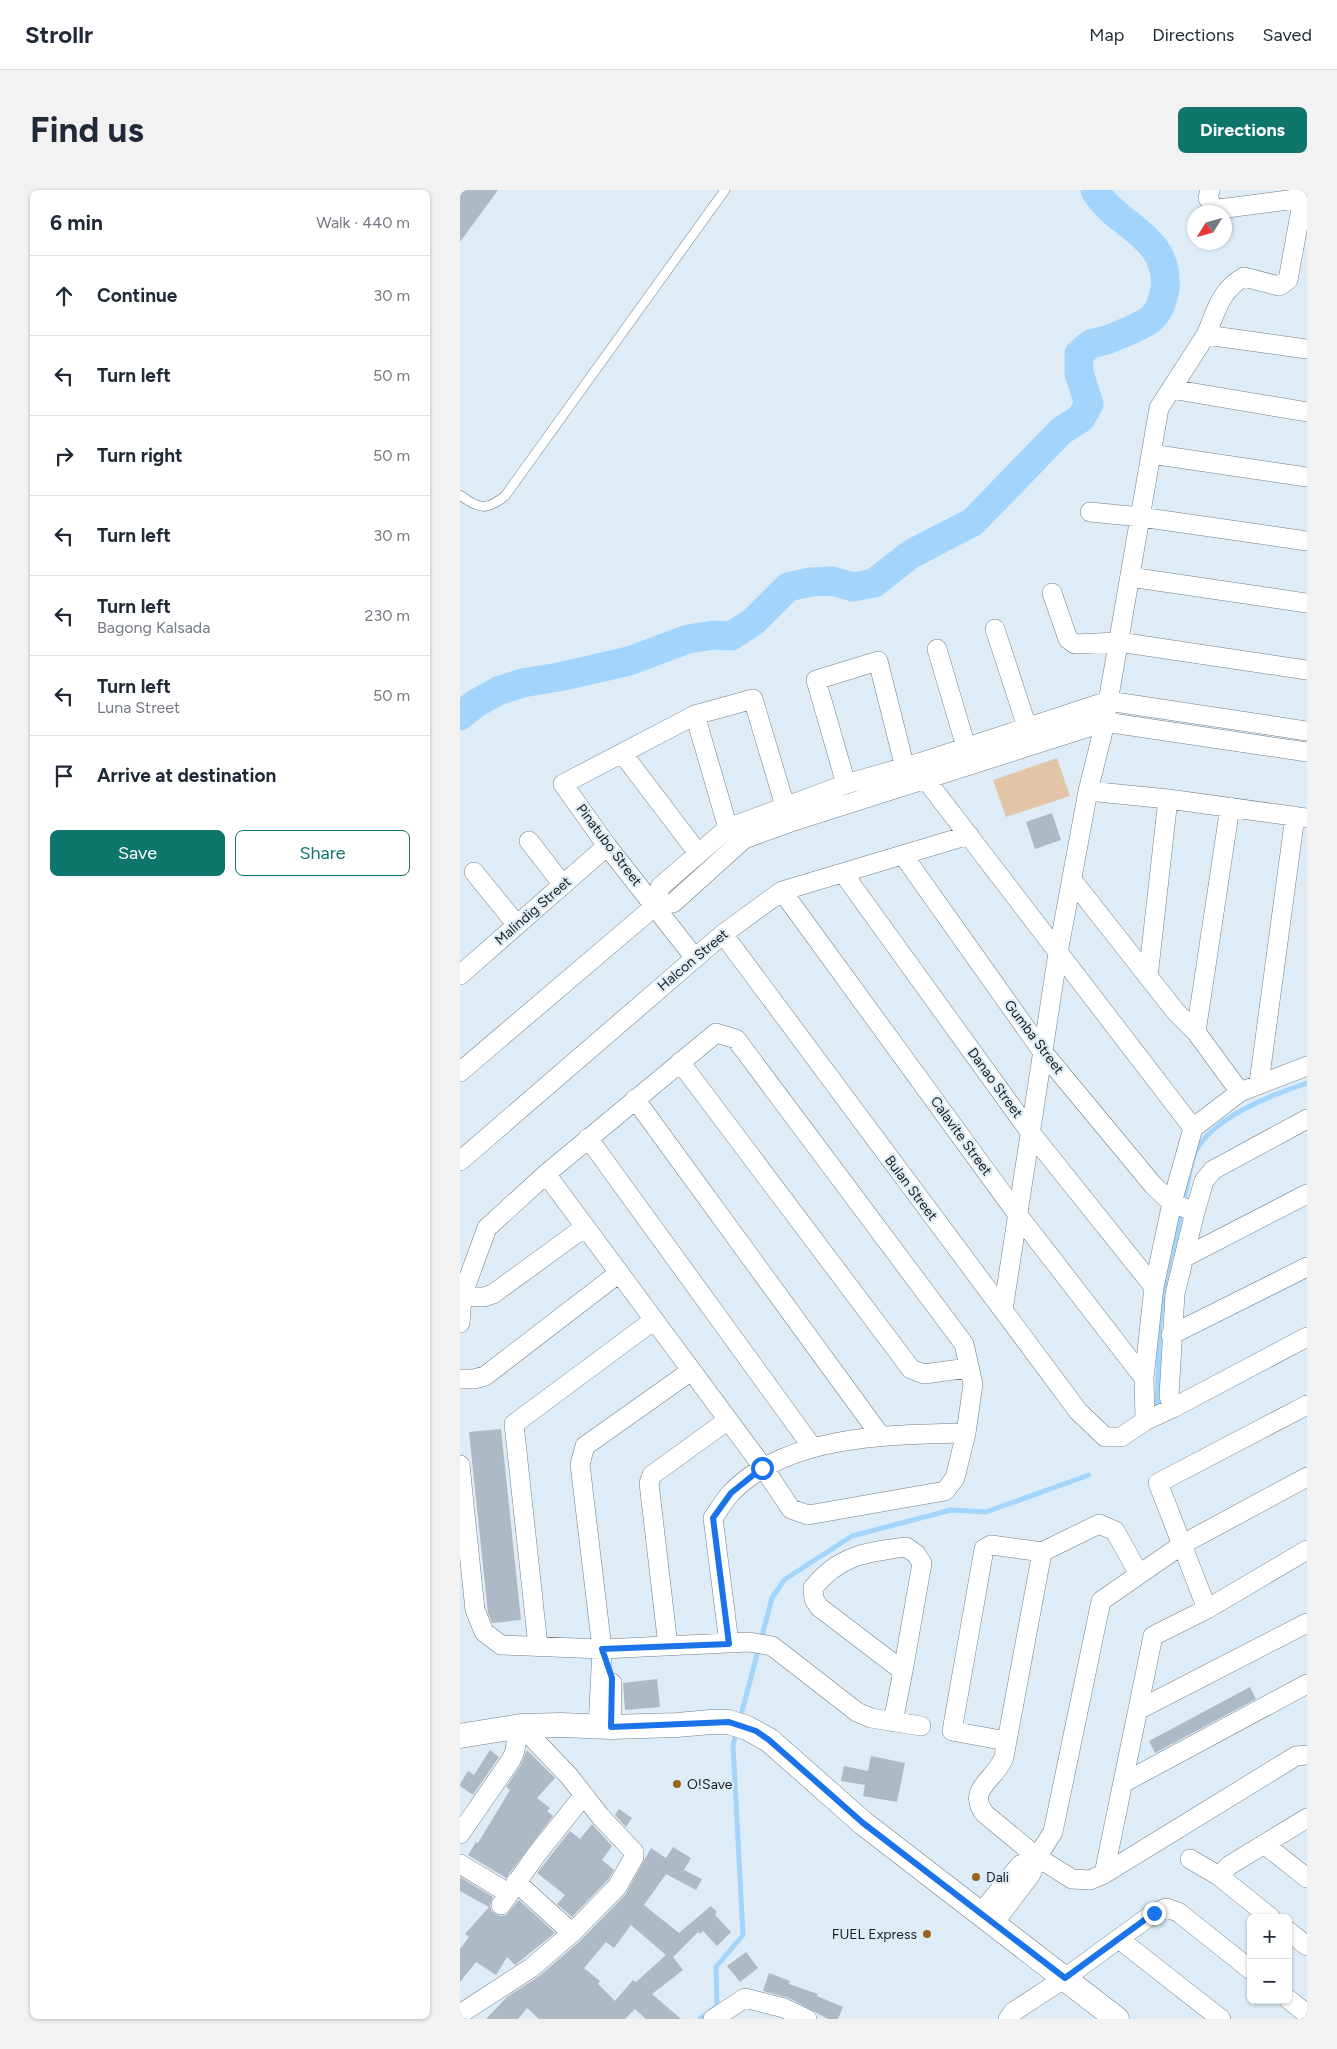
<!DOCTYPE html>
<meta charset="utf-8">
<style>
:root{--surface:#fff;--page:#f2f2f3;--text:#1f2937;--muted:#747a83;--line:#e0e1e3;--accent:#0f766e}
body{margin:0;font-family:Figtree,sans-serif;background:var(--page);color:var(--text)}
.controls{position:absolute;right:15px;bottom:15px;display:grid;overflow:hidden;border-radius:8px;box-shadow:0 1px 4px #0004}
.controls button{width:45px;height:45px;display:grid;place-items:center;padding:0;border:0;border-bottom:1px solid var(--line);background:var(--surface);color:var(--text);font:25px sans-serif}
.compass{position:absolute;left:727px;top:15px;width:45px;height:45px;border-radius:50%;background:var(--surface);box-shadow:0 1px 4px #0004;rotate:233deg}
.stop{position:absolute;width:15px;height:15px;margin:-11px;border:4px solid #1a73e8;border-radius:50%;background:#fff}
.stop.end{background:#1a73e8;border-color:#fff;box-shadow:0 1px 5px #0008}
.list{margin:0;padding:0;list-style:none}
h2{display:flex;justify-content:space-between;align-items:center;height:65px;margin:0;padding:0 20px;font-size:21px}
h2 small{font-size:16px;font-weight:400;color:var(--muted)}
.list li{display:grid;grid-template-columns:32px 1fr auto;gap:15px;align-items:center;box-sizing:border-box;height:80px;padding:0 20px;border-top:1px solid var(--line)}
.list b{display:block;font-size:19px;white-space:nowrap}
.list p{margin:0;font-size:16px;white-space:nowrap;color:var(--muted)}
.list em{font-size:16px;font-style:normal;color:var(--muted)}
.actions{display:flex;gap:10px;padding:15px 20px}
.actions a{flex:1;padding:11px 0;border:1px solid var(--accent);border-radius:8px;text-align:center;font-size:18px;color:var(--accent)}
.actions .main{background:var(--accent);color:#fff}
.icon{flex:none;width:28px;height:28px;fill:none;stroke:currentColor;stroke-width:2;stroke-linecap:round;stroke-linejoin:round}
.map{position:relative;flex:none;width:847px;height:1829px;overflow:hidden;border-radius:8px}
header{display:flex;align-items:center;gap:30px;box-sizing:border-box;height:70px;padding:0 25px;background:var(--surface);border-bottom:1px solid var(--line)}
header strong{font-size:24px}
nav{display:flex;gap:28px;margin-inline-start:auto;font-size:18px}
.intro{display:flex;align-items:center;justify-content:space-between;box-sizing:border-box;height:120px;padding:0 30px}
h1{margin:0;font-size:35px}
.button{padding:12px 22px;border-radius:8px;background:var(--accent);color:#fff;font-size:18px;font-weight:700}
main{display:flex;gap:30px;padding:0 30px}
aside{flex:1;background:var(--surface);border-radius:8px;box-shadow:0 1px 4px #0004}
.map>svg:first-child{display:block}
</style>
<header>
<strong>Strollr</strong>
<nav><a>Map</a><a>Directions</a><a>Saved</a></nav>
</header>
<div class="intro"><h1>Find us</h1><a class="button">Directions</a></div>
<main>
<aside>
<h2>6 min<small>Walk · 440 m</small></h2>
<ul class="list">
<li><svg class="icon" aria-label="ahead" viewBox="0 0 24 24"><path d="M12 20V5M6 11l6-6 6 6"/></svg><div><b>Continue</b></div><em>30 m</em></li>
<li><svg class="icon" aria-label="left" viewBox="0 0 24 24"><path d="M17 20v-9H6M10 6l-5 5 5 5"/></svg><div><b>Turn left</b></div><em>50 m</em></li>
<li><svg class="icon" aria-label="right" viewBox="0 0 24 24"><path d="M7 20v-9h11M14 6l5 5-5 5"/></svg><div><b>Turn right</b></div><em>50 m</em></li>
<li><svg class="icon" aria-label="left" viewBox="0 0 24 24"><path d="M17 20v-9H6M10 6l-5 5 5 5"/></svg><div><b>Turn left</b></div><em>30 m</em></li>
<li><svg class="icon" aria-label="left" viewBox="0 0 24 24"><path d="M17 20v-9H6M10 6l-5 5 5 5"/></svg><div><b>Turn left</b><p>Bagong Kalsada</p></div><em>230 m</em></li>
<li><svg class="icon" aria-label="left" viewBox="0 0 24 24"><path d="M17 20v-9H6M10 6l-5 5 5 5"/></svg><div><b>Turn left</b><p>Luna Street</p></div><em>50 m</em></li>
<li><svg class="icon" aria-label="arrive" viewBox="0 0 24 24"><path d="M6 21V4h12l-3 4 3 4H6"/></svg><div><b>Arrive at destination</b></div></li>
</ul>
<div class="actions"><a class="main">Save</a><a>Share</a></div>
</aside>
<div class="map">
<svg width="847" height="1829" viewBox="0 0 847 1829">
<rect width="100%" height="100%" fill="#deecf7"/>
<path fill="#e2c5a6" d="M597 568 610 606 546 627 533 590Z"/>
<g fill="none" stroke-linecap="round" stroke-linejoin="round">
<path stroke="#a3d5fc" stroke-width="5" d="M723 1014C727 1000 730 973 736 961 753 927 814 904 847 893
M697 1216 700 1132 705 1091 722 1022
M280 1529 312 1408 324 1390 392 1346 491 1320 526 1322 629 1285
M240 1829 257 1816 256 1777 283 1745 273 1555 276 1542"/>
<path stroke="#a3d5fc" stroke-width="29" d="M0 526 15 514 38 501 62 493 99 487 169 471 228 449 254 445 271 446 293 432 328 397 351 392 372 391 393 397 414 393 451 364 513 332 601 241 621 228 629 214 619 183V164C623 161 627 156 631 154 635 152 641 152 646 150 655 147 684 135 691 129 700 121 703 110 705 99 710 45 656 37 635 0"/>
</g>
<path fill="#adb9c4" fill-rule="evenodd" d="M0 0H38L0 52Z
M592 623 601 650 575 659 566 632Z
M41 1239 61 1430 32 1433 28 1423 9 1242Z
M197 1489 200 1517 165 1520 163 1493Z
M790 1497 796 1509 695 1563 689 1551Z
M30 1560 39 1567 13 1605 0 1596V1594L8 1581 14 1585Z
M67 1560 95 1588 77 1608 90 1618 87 1621 93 1626 46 1688 8 1665 16 1652 18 1653 50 1600 46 1597 60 1576Z
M411 1566 445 1573 437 1612 403 1606 405 1595 381 1591 384 1576 408 1581Z
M159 1619 172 1628 166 1637 155 1625Z
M132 1634 152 1656 142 1670 154 1680 148 1690 112 1727 97 1714 105 1705 77 1683 110 1641 120 1649Z
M213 1657 231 1668 224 1680 242 1689 236 1700 206 1684 184 1715 219 1743 251 1716 257 1722 255 1725 271 1742 257 1756 243 1741 240 1744 238 1742 213 1767 223 1780 192 1804 221 1829H186L175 1819 165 1829H79L67 1818 58 1829H26L47 1807 78 1787 119 1752 165 1705 191 1658 206 1668ZM171 1735 206 1765 176 1792 173 1790 155 1811 138 1794 140 1791 124 1778 146 1752 154 1758Z
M0 1687 33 1707 30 1715 31 1720 35 1724 41 1726 46 1725 59 1710 95 1743 55 1775 47 1767 36 1785 16 1772 0 1792V1759L9 1747 5 1744 29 1717 0 1701Z
M286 1762 298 1778 280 1792 267 1776Z
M309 1783 330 1791 329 1794 358 1804 357 1806 383 1817 378 1829H368L329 1808 303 1801Z"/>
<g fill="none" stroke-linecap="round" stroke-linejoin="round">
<defs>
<path id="service" d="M0 305C19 319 26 321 45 306L265 0"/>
<path id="minor" d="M750 0 748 8 752 15 759 19 843 8 845 0
M843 8 828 90 819 96 784 87C760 100 756 122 746 145L847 159
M711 199 847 222
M691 264 847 287
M630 322 681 327 847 351
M670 387 847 413
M592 403 608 449 615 454 659 452 847 480
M535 439 567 537
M477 459 506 557
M235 525 268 638
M162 563 238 663
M466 590 733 938
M386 594 356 490 418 471 445 578
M628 601 708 609 847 628
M69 651 103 695
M443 665 582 861 693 995 712 1013 735 1022
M14 682 57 735
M383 683 570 942 694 1097
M612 690 716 822 736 842 770 617
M322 701 558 1025 684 1188
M195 716 200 697 268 638 386 594 462 572 648 511 847 541
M263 744 618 1221 645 1247H661L685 1231 713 1218 847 1147
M235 768 147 656 103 594 235 525 293 509 325 616
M0 785 147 656
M688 787 708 609
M736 842 780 902
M220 872 451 1179 464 1184 508 1178
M0 882 195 716 213 713 284 649 331 632 645 532 847 562
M799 893 835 626
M175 909 420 1245
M128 948 353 1258
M0 971 263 744 322 701 509 645
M725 1067 847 1004
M2 1106 24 1107 33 1104 125 1037
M543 1120 598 763 628 601 643 541 699 218 746 145
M0 1133 2 1106 27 1038 86 984 256 843 276 849 504 1154 513 1194 506 1243 495 1288 485 1301 348 1325 331 1319 303 1277 86 984
M711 1145 847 1077
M0 1189H14L25 1186 159 1083
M713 1218 709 1206 715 1104 735 1022 744 991 753 980 847 929
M685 1231 684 1188 694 1097 712 1013 733 938 780 902 847 876
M0 1275 15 1420 24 1442 41 1455 142 1459 289 1452 312 1456 397 1522 411 1528 461 1536
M446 1357 456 1364 462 1373 443 1481 359 1417 354 1409 353 1398C379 1365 407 1362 446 1357Z
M582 1362 544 1567C537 1589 505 1599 525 1624L577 1667 612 1689 630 1690 644 1684 836 1566 847 1565
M747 1419 698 1293 847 1215
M269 1453 253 1328C259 1320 264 1310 271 1303 327 1244 431 1245 506 1243
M78 1456 54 1234 194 1130
M208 1456 189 1293 192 1285 268 1230
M678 1520 847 1433
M433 1532 443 1481
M138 1537 142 1459 120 1274 125 1256 231 1181
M151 1537 152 1493
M546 1551 492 1541 524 1359 531 1355 582 1362 639 1334 655 1341 679 1384
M663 1593 847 1494
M0 1644 51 1570 55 1561 58 1537
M804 1654 847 1688
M730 1669 759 1686 811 1728
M0 1674 48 1703
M644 1684 693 1446 747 1419 847 1360
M759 1686 770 1675 847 1628
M56 1692 112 1743
M41 1715 76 1665 124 1605
M521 1723 560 1675 577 1667
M534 1733 571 1684 577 1667 593 1642 641 1411 723 1354 847 1287
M828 1741 847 1756
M659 1749 761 1829
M828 1809 847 1824
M0 1824 71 1778 112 1743 157 1697 174 1667V1662L140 1626 109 1586 61 1536
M253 1829 285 1808 324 1818 347 1829
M548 1829 553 1822 605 1788 694 1723 706 1718 718 1722 791 1780"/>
<path id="tertiary" d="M0 1546 61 1536 101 1535 151 1537 217 1535 251 1532H269L287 1538 309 1550 403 1633 657 1829"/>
</defs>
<use href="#service" stroke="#737f88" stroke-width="10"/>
<use href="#minor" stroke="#737f88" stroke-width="20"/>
<use href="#tertiary" stroke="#737f88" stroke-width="25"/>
<use href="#service" stroke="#fff" stroke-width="9"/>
<use href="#minor" stroke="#fff" stroke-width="19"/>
<use href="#tertiary" stroke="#fff" stroke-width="24"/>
</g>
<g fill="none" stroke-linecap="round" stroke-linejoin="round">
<path stroke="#1a73e8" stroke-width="6" d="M302 1278 271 1303 253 1328 269 1454 142 1459 152 1488 151 1537 269 1532 296 1541 309 1550 403 1633 605 1788 694 1723"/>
</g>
<g fill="#99631b" stroke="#deecf7" stroke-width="2">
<circle cx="217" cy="1594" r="5"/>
<circle cx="516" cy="1687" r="5"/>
<circle cx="467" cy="1744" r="5"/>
</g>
<g text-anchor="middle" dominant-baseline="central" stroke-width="4.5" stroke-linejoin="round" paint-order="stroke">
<g font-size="14" fill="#191d21" stroke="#deecf7">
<text transform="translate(149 655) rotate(53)">Pinatubo Street</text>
<text transform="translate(73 721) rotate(-41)">Malindig Street</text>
<text transform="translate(233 770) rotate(-40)">Halcon Street</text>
<text transform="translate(574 847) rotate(53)">Gumba Street</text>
<text transform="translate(535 893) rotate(54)">Danao Street</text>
<text transform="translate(501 946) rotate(54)">Calavite Street</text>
<text transform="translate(451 998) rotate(53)">Bulan Street</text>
</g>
<g font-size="14" fill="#191d21" stroke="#deecf7" text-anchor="start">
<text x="227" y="1594">O!Save</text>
<text x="526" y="1687">Dali</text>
<text x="457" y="1744" text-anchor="end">FUEL Express</text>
</g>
</g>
</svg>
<div class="controls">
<button>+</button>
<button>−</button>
</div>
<svg class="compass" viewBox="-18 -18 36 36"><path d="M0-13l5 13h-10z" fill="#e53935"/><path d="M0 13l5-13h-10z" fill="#747a83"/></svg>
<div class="stop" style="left:302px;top:1278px"></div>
<div class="stop end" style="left:694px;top:1723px"></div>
</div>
</main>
